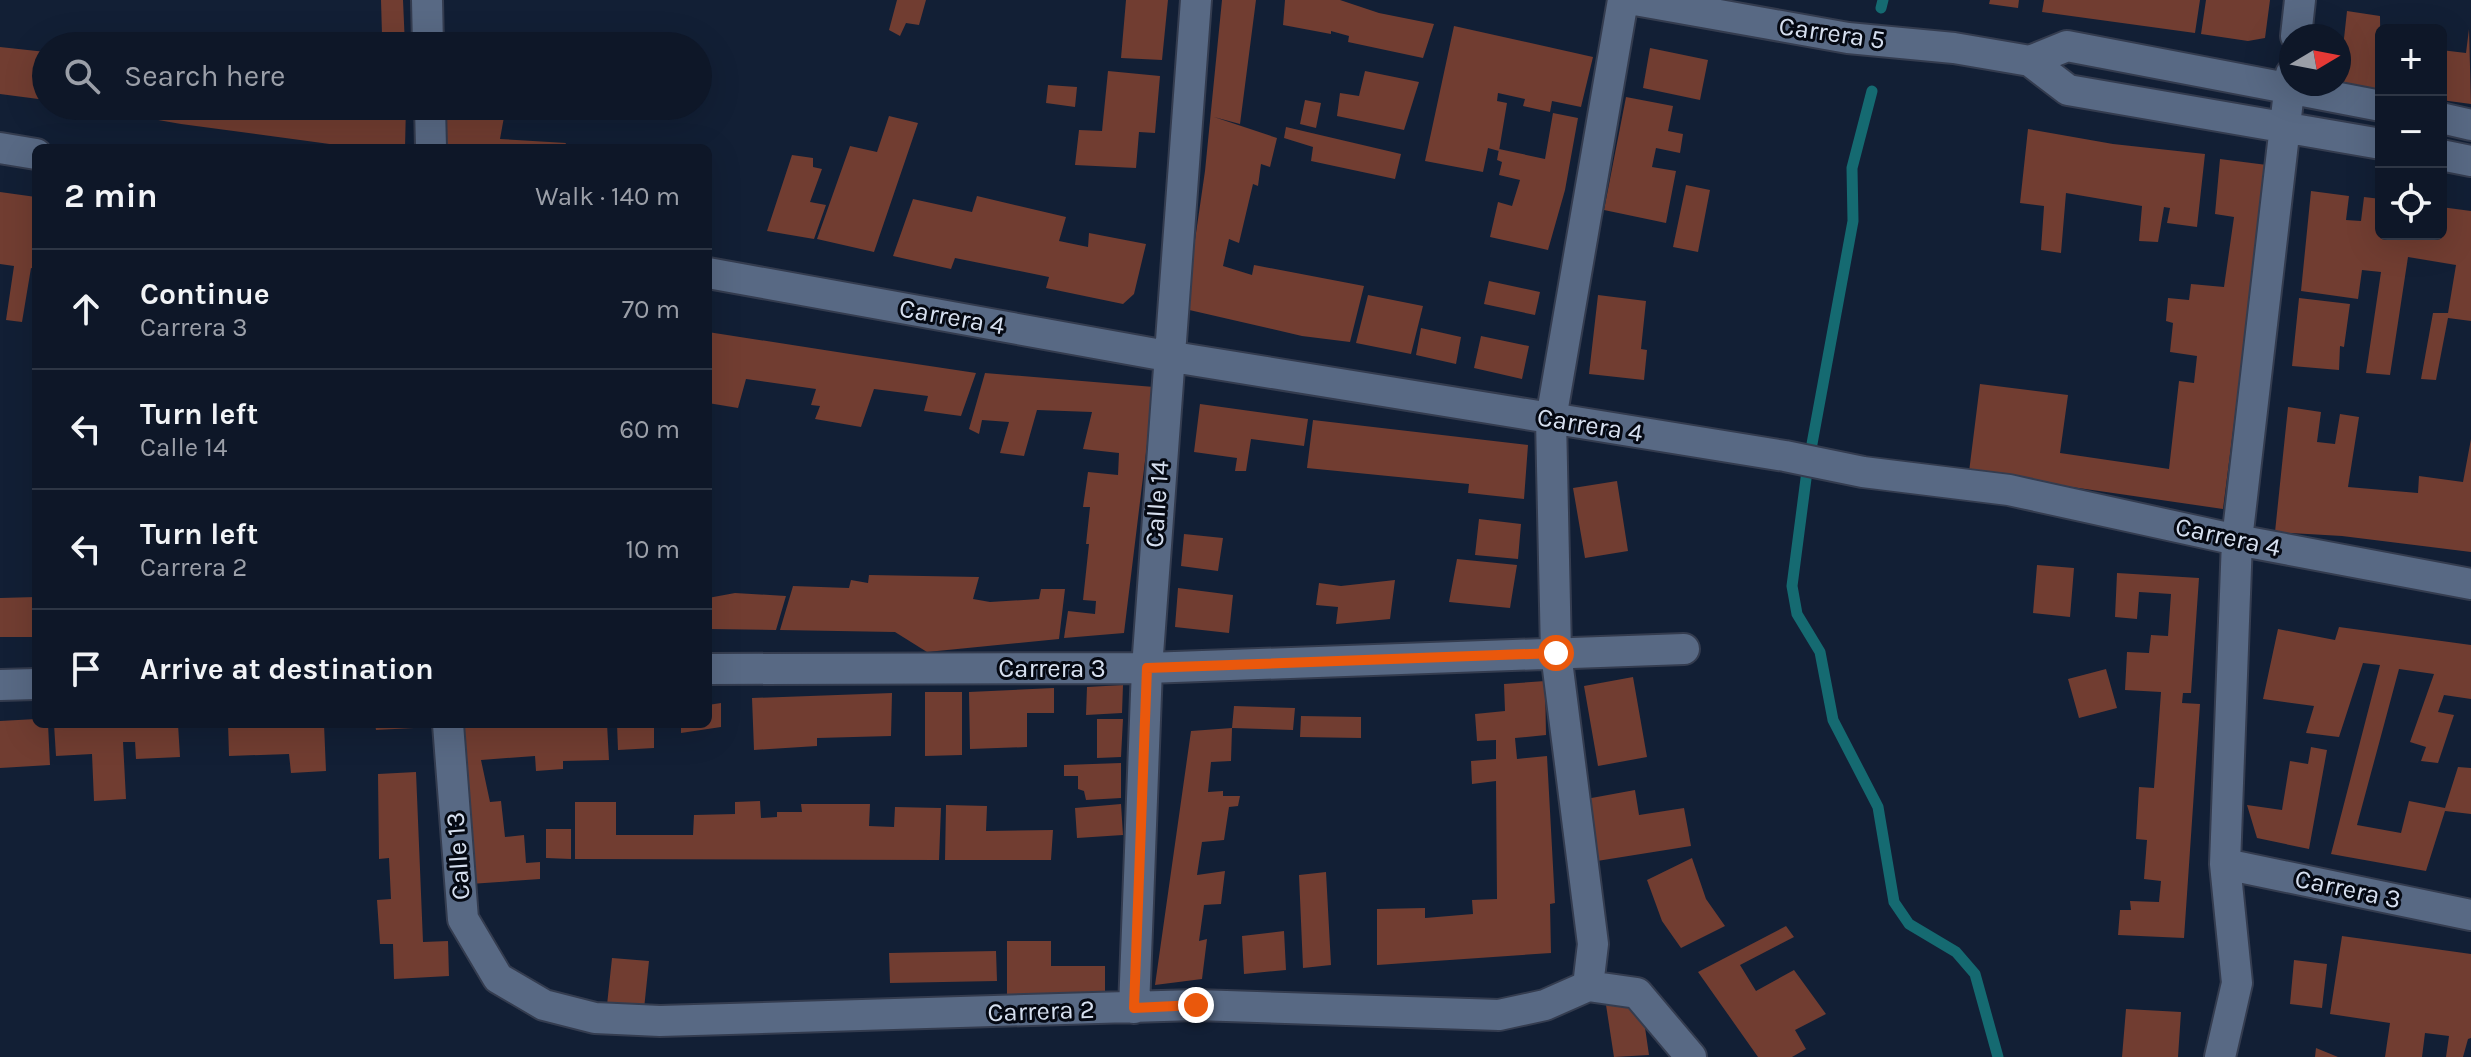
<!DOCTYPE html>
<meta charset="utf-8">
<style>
:root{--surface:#0e1728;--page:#1c2434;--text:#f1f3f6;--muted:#9b9fa8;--line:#2e3645}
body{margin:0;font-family:Karla,sans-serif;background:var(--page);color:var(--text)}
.controls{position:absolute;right:24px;top:24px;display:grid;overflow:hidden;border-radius:12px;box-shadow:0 8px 32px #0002}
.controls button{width:72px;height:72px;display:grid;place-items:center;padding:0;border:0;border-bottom:2px solid var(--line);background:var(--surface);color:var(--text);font:40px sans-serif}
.compass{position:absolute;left:2279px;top:24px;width:72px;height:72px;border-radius:50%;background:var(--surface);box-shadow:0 8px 32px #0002;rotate:80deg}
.stop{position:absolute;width:24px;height:24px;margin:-18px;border:6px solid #ea580c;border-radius:50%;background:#fff}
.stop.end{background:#ea580c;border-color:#fff;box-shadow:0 2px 8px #0008}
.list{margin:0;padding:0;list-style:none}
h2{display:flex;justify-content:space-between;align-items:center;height:104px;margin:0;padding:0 32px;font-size:34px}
h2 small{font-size:26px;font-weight:400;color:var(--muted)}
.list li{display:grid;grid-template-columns:52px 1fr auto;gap:24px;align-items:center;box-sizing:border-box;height:120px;padding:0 32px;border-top:2px solid var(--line)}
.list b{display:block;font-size:30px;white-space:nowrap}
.list p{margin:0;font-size:26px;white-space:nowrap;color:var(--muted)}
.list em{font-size:26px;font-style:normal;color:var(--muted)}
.icon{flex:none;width:44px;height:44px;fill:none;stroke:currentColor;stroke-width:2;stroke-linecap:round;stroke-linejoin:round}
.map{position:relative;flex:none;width:2471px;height:1057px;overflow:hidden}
.search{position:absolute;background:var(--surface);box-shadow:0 8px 32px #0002;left:32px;top:32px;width:680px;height:88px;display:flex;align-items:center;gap:20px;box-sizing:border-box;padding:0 28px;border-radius:44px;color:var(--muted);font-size:30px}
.panel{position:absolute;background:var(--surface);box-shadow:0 8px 32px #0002;left:32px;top:144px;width:680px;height:584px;border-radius:12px}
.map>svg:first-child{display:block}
</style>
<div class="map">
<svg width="2471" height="1057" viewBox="0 0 2471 1057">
<rect width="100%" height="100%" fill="#121f35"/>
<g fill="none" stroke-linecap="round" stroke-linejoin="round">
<path stroke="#156a71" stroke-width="11" d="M1881 8 1883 0
M1872 91 1852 168 1853 221 1807 471 1792 586 1797 614 1820 652 1833 720 1878 807 1894 902 1909 924 1956 952 1975 974 1998 1057"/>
</g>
<path fill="#713d31" d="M381 0H403L405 46H350V32L382 35Z
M897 0H926L919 25 906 23 900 36 889 30Z
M1126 0H1168L1162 60 1121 58Z
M1222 0H1256L1240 124 1214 117 1277 138 1270 167 1261 164 1258 186 1253 184 1239 243 1229 239 1223 266 1252 275 1254 265 1364 286 1350 342 1302 336 1185 309 1205 171Z
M1285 0H1340L1379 13 1434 24 1423 58 1348 42 1349 36 1331 31V34L1283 25Z
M1990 0H2019L2018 8 1989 4Z
M2044 0H2200L2195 33 2042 12Z
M2206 0H2270L2265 38 2248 41 2201 34Z
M2347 11 2380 16 2381 92 2339 84Z
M1454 26 1593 57 1581 107 1552 101 1550 112 1523 106 1525 99 1498 93 1497 101 1507 103 1499 151 1488 148 1483 172 1425 161Z
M2469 29 2471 104 2441 100V50L2466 53Z
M0 47 46 52V100L0 94Z
M1650 48 1708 60 1700 100 1643 88Z
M1108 71 1160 76 1155 133 1139 132 1136 168 1075 165 1079 130 1102 131Z
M1365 71 1419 82 1404 130 1337 116 1340 93 1359 96Z
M1048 85 1077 87 1075 107 1046 103Z
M1626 97 1673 106 1668 131 1683 134 1680 153 1656 148 1652 167 1676 171 1666 223 1604 210Z
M1305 100 1321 103 1316 128 1300 124Z
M101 106H406L405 148H359L181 124 101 110Z
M447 106H506L500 139 566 143 564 148H443Z
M1553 113 1578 118 1565 190 1548 250 1490 237 1498 202 1512 206 1520 180 1499 175 1502 162 1497 160 1499 149 1545 159Z
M889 116 918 123 874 252 817 239 850 146 877 152Z
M1286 127 1401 154 1395 179 1311 161 1313 147 1284 138Z
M2028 129 2113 144 2205 154 2197 227 2167 223 2170 208 2164 207 2158 242 2139 241 2142 206 2066 193 2061 253 2041 250 2044 206 2020 203Z
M792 155 813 158V167L822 169 810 202 826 205 814 239 767 231Z
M2220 159 2267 165 2223 509 1969 472 1980 384 2068 395 2060 453 2169 469 2179 381 2194 383 2197 356 2170 352 2173 323 2166 321 2168 298 2189 300 2191 284 2224 287 2234 217 2215 214Z
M1686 185 1710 190 1698 252 1673 247Z
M2311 191 2349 196 2346 220 2361 221 2364 197 2381 199V234H2441V207L2471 211V321L2448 318 2436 380 2421 379 2433 313H2448L2456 265 2408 257 2390 375 2366 373 2381 272 2362 270 2358 299 2301 291Z
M0 192 36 197V269L31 268 22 322 6 320 14 266 0 264Z
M977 196 1066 217 1059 241 1088 247 1089 233 1146 244 1134 294 1123 304 1046 288 1049 277 955 258 951 269 893 256 913 199 972 212Z
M1489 281 1540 292 1535 315 1484 304Z
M1368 295 1423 306 1411 354 1356 343Z
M1598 295 1646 301 1641 349 1647 350 1644 380 1589 374Z
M2299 298 2350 304 2344 347 2340 346 2339 370 2292 366Z
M1421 328 1461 337 1456 364 1416 355Z
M708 332 850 354 976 373 961 416 924 411 928 396 874 389 861 427 815 419 820 406 811 405 816 389 746 379 738 408 708 403Z
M1481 336 1529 346 1522 379 1474 368Z
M985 373 1154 387 1124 633 1064 638 1068 611 1095 614 1096 601 1083 600 1089 544H1086L1090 507H1083L1088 472 1118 475 1119 453 1083 449 1092 412 1037 410 1024 456 1000 453 1009 422 982 420 979 434 969 429Z
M1200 404 1308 419 1304 446 1251 439 1246 471H1235L1237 458 1194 452Z
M2288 407 2321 412 2317 442 2335 444 2340 414 2359 417 2348 487 2418 493 2419 476 2463 482 2471 439V552L2342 536 2275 532Z
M1313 420 1528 445 1524 499 1468 493 1469 484 1307 468Z
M1617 481 1628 551 1585 558 1573 488Z
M1479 519 1521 524 1518 559 1475 555Z
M1184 534 1223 538 1218 571 1181 566Z
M1457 559 1517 565 1510 608 1449 602Z
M2037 565 2074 568 2070 617 2033 613Z
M2117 573 2199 578 2191 693H2183L2182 703 2200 704 2184 938 2118 935 2120 910H2131L2130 901 2159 902 2161 881 2144 879 2147 840 2136 839 2139 787 2154 788 2161 692 2125 690 2127 652 2149 653 2151 635 2168 636 2171 594 2139 592 2137 619 2115 617Z
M869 575 979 577 973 599 990 602 1039 599 1041 589H1065L1059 639 927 652 895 632 780 630 793 586 849 588 851 580 868 583Z
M1395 580 1390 619 1336 624 1338 607 1316 605 1319 583 1341 586Z
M1178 588 1233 595 1229 633 1175 627Z
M735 593 786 596 776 630 708 629V598Z
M36 597V637H0V598Z
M2339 627 2471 645V699L2444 695 2438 712 2454 715 2438 763 2421 761 2426 747 2410 742 2434 674 2399 669 2357 825 2401 833 2409 801 2445 808 2458 767 2471 768V814L2445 811 2426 871 2331 854 2380 665 2363 663 2339 737 2306 733 2314 706 2263 699 2278 629 2335 640Z
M2106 669 2117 708 2079 718 2068 679Z
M1633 677 1647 757 1598 766 1584 686Z
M1545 681 1546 735 1515 738 1517 759 1547 756 1555 903 1550 904 1551 953 1377 965V909L1425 908V918L1473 914 1472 900 1497 899 1496 781 1472 784 1471 761 1496 759V740L1477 741 1475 714 1505 711 1504 684Z
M1123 685 1122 713 1086 715 1087 687Z
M1054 688V713H1027V747L970 749 969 692Z
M925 692H962V755L925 756Z
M892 693 891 736 817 738V746L754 750 752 698Z
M721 703V727L681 733V724H708V705Z
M1234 706 1295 708 1293 730 1232 728Z
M1301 716 1361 717V738L1300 737Z
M36 719V724H48L50 765 0 768V721Z
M1097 719H1123L1121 757 1097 758Z
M54 724H178L180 757 136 759 135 742H123L126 799 94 801 92 754 56 756Z
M228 724H324L326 771 291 773 289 754 229 756Z
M375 724H414V728L376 730Z
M468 724H607L609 760 563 761V769L536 771 535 756 481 760 490 802 501 801 505 837 524 835 526 863 540 862V879L470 884 458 730Z
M617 724H654V748L618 750Z
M1232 728 1231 761 1211 762 1208 792 1223 791V796H1240L1238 806 1229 807 1224 840 1202 842 1197 875 1225 871 1221 904 1204 905 1199 941 1207 939 1202 979 1155 985 1191 731Z
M2311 747 2327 750 2309 849 2257 838 2247 805 2282 810 2290 761 2308 764Z
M1121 763V798L1086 800 1084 791 1078 789V776H1064V765Z
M416 772 423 942 448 941 449 976 394 979 393 944H380L377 900 391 899 389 858 379 859 378 774Z
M1635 790 1639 815 1684 808 1691 846 1597 861 1586 799Z
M760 801 761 818 777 817V812H802L801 804H870L869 826 894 827 895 807 941 808 939 860 575 859V802H616V835H693L694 815 735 814V802Z
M1121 804 1123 835 1077 838 1075 808Z
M946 805 987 806 986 831 1053 830 1051 860H945Z
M546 829H571V859L546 858Z
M1692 858 1706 899 1725 926 1681 948 1662 921 1647 880Z
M1326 872 1331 965 1303 968 1299 875Z
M1786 926 1794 937 1740 965 1756 991 1794 970 1826 1014 1795 1030 1806 1049 1792 1057H1758L1698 972Z
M1284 931 1286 970 1244 974 1242 936Z
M2342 936 2471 954V1038L2468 1039 2463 1057H2446L2449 1036 2425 1033 2422 1057H2385L2390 1023 2330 1014Z
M1007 941H1051V966H1105V1003L1007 1004Z
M996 951 997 981 890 983 889 953Z
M612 958 649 961 644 1009 607 1005Z
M2294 960 2327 964 2322 1008 2290 1004Z
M1641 1000 1649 1055 1614 1057 1606 1005Z
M2126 1009 2181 1012 2178 1057H2122Z
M2316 1048 2338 1057H2315Z"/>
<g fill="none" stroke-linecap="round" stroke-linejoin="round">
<defs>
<path id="street" d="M427 0 428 46
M1635 0 1848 38 1954 48 2030 61 2068 90 2381 144
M2296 36 2300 0
M2030 61 2067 46 2381 106
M430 106 431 148
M2441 118 2471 125
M0 148 36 154
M2441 155 2471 161
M708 273 1167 356 1785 456 1863 472 2009 490 2237 540 2471 584
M708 669 1147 668 1684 649
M0 685 36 684
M448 724 463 919 498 978 544 1005 595 1018 660 1021 1196 1005 1499 1015 1545 1005 1588 986
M2225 864 2471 915
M1588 986 1593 944 1556 653 1551 419 1623 0
M1588 986 1637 993 1691 1057
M1134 1008 1147 668 1196 0
M2220 1057 2237 983 2225 864 2237 540 2291 74"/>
</defs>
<use href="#street" stroke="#343c4f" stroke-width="34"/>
<use href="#street" stroke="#586984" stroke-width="30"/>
</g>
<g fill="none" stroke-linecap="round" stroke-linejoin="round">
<path stroke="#ea580c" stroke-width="10" d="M1196 1005 1134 1008 1147 668 1556 653"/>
</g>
<g text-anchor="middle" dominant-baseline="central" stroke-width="6" stroke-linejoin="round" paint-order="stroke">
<g font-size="26" fill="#d6dfef" stroke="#050913">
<text transform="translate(1832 33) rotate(8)">Carrera 5</text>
<text transform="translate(952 317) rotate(10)">Carrera 4</text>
<text transform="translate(1590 425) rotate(9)">Carrera 4</text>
<text transform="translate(1157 504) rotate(-86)">Calle 14</text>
<text transform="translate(2228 537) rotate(12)">Carrera 4</text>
<text x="1052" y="668">Carrera 3</text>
<text transform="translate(458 856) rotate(-94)">Calle 13</text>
<text transform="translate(2348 889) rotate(12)">Carrera 3</text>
<text transform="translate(1041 1011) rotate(-2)">Carrera 2</text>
</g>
</g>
</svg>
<div class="controls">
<button>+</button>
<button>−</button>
<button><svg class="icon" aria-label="locate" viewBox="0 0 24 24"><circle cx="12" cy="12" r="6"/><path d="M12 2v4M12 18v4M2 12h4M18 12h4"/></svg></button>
</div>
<svg class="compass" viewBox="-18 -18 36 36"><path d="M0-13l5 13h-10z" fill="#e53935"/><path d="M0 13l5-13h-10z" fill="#9b9fa8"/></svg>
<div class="stop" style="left:1556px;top:653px"></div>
<div class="stop end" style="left:1196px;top:1005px"></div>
<div class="search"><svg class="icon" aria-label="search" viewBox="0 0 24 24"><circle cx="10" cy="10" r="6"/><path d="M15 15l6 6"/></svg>Search here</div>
<section class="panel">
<h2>2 min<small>Walk · 140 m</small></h2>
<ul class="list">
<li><svg class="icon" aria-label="ahead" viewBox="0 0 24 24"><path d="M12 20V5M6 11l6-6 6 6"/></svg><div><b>Continue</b><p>Carrera 3</p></div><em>70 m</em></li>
<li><svg class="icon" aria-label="left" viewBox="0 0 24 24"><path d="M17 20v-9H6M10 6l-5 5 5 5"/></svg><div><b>Turn left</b><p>Calle 14</p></div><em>60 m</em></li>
<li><svg class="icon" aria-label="left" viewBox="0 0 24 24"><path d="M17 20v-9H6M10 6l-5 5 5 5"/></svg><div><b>Turn left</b><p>Carrera 2</p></div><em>10 m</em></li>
<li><svg class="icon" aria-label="arrive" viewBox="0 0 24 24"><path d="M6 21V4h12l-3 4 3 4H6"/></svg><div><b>Arrive at destination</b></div></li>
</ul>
</section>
</div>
